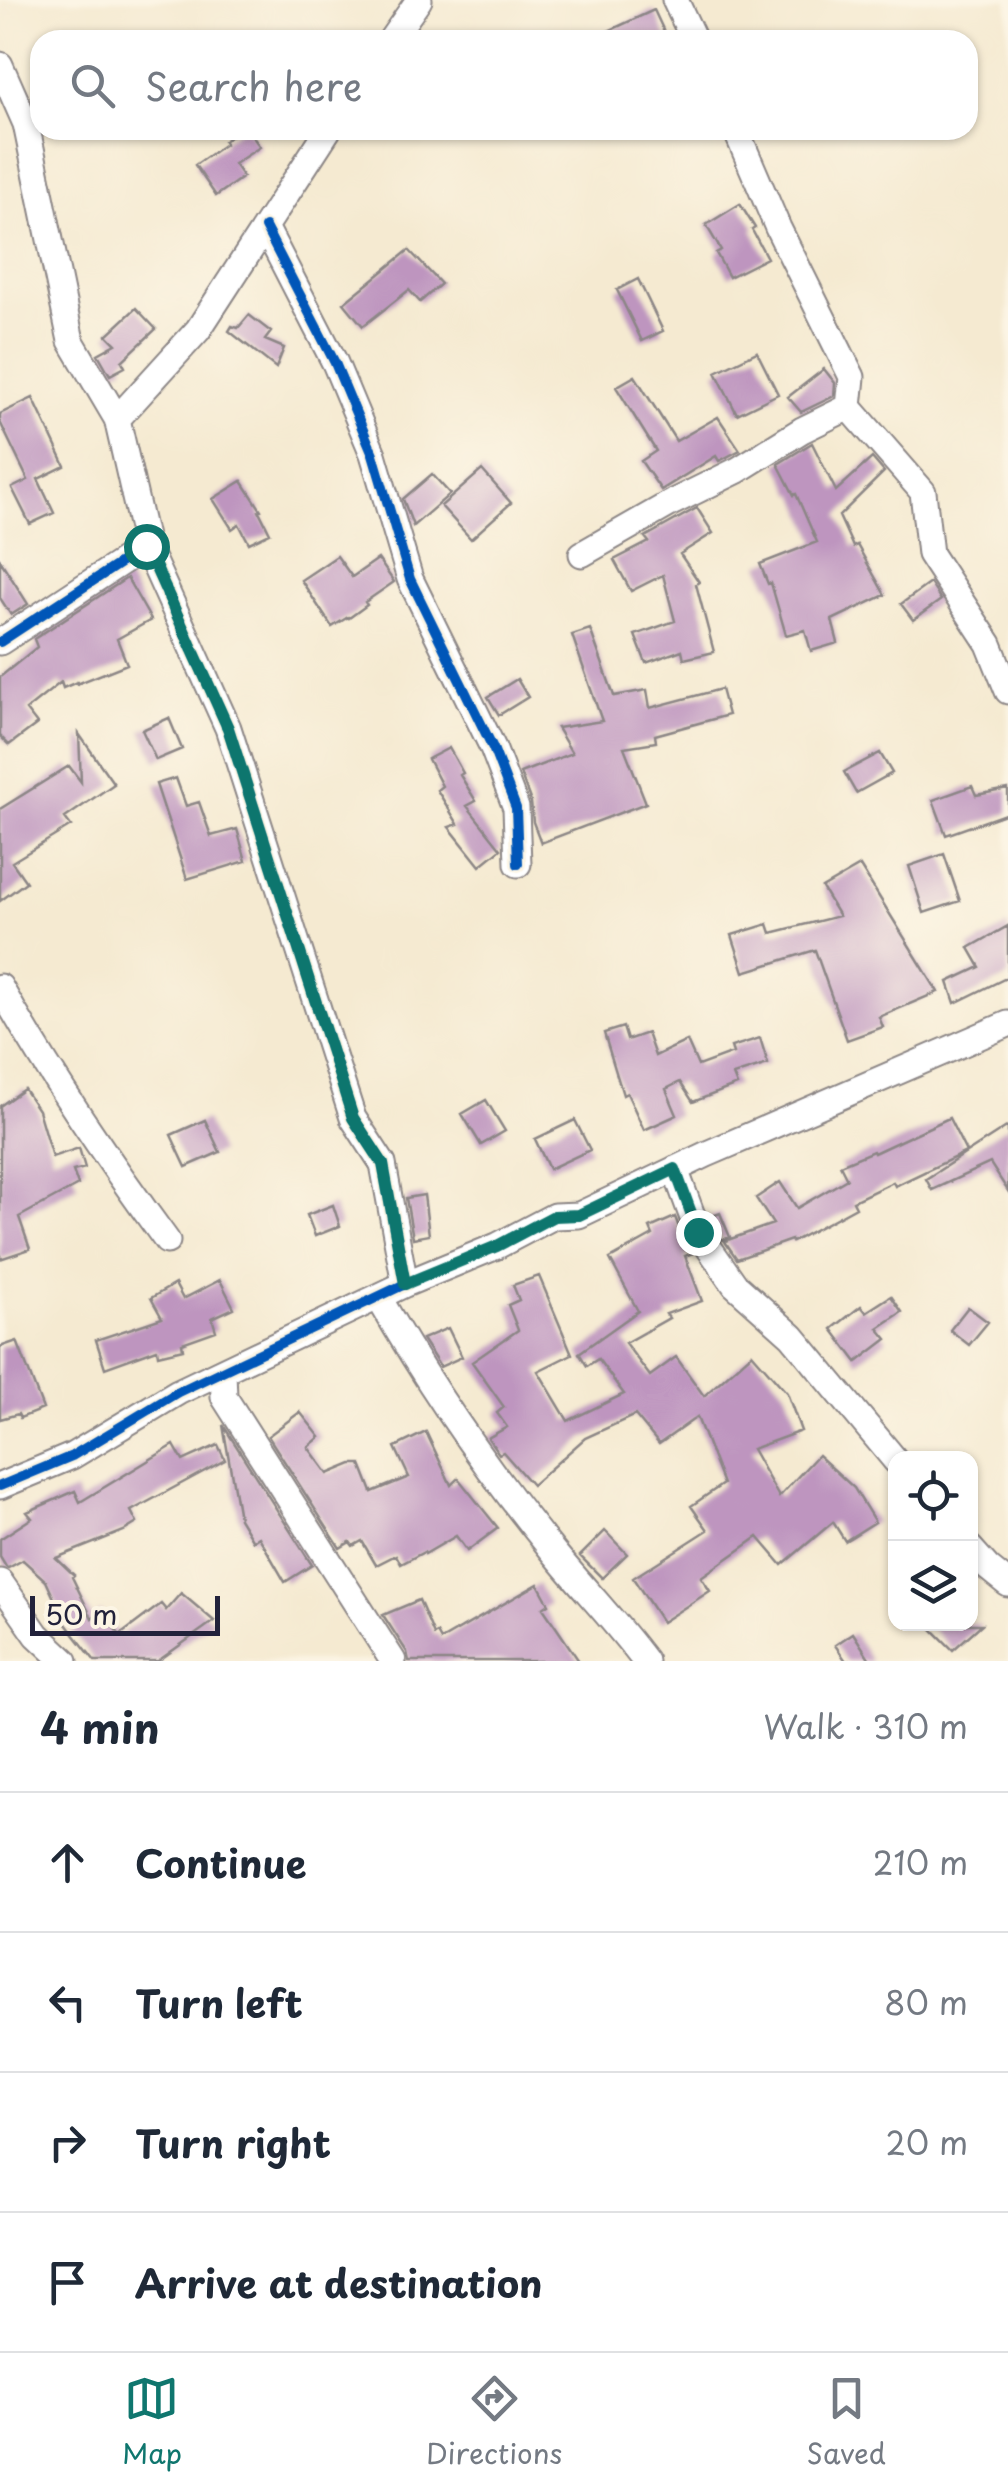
<!DOCTYPE html>
<meta charset="utf-8">
<style>
:root{--surface:#fff;--page:#f2f2f3;--text:#1f2937;--muted:#747a83;--line:#e0e1e3;--accent:#0f766e}
body{margin:0;font-family:"Playpen Sans",sans-serif;background:var(--page);color:var(--text)}
.controls{position:absolute;right:30px;bottom:30px;display:grid;overflow:hidden;border-radius:20px;box-shadow:0 2px 8px #0004}
.controls button{width:90px;height:90px;display:grid;place-items:center;padding:0;border:0;border-bottom:2px solid var(--line);background:var(--surface);color:var(--text);font:50px sans-serif}
.scale{position:absolute;left:30px;bottom:25px;width:190px;box-sizing:border-box;padding-left:10px;border:5px solid #22223b;border-top:0;font-size:28px;line-height:35px;white-space:nowrap;color:#22223b;-webkit-text-stroke:8px #fcf5e5;paint-order:stroke}
.stop{position:absolute;width:30px;height:30px;margin:-22px;border:8px solid #0f766e;border-radius:50%;background:#fff}
.stop.end{background:#0f766e;border-color:#fff;box-shadow:0 2px 10px #0008}
.list{margin:0;padding:0;list-style:none}
h2{display:flex;justify-content:space-between;align-items:center;height:130px;margin:0;padding:0 40px;font-size:42px}
h2 small{font-size:32px;font-weight:400;color:var(--muted)}
.list li{display:grid;grid-template-columns:65px 1fr auto;gap:30px;align-items:center;box-sizing:border-box;height:140px;padding:0 40px;border-top:2px solid var(--line)}
.list b{display:block;font-size:38px;white-space:nowrap}
.list em{font-size:32px;font-style:normal;color:var(--muted)}
.icon{flex:none;width:55px;height:55px;fill:none;stroke:currentColor;stroke-width:2;stroke-linecap:round;stroke-linejoin:round}
.map{position:relative;flex:none;width:1008px;height:1661px;overflow:hidden}
.search{position:absolute;background:var(--surface);box-shadow:0 2px 8px #0004;left:30px;right:30px;top:30px;height:110px;display:flex;align-items:center;gap:25px;box-sizing:border-box;padding:0 35px;border-radius:30px;color:var(--muted);font-size:38px}
.sheet{height:690px;background:var(--surface)}
nav{display:flex;justify-content:space-around;align-items:center;box-sizing:border-box;height:140px;border-top:2px solid var(--line);background:var(--surface);font-size:28px;color:var(--muted)}
nav a{display:grid;justify-items:center;gap:5px}
nav .on{color:var(--accent)}
.map>svg:first-child{display:block}
</style>
<div class="map">
<svg width="1008" height="1661" viewBox="0 0 1008 1661">
<rect width="100%" height="100%" fill="#fcf5e5"/>
<filter id="ink" filterUnits="userSpaceOnUse"><feTurbulence type="fractalNoise" baseFrequency=".01" numOctaves="2"/><feDisplacementMap in="SourceGraphic" scale="20" xChannelSelector="R" yChannelSelector="G"/><feConvolveMatrix kernelMatrix="1 2 1 2 8 2 1 2 1" color-interpolation-filters="sRGB"/></filter>
<filter id="wash" filterUnits="userSpaceOnUse"><feTurbulence type="fractalNoise" baseFrequency=".0048" numOctaves="4" result="noise"/><feDisplacementMap in="SourceGraphic" scale="40" xChannelSelector="R" yChannelSelector="G"/><feGaussianBlur stdDeviation="2.25" result="paint"/><feColorMatrix in="noise" values="0 0 0 0 0 0 0 0 0 0 0 0 0 0 0 0 0 1.4 0 .05"/><feComposite in="paint" operator="in"/></filter>
<g filter="url(#wash)">
<rect width="100%" height="100%" fill="#f5ead1"/>
<g id="blocks">
<path fill="#be95bf" d="M654 10 668 40H589Z
M240 130H248L260 147 234 164 243 177 216 196 195 165 225 144 224 141Z
M740 204 755 228 752 230 767 258 729 277 716 253 721 250 706 225Z
M409 250 441 284 420 302 409 290 363 326 344 303Z
M638 279 663 331 642 341 617 290Z
M136 308 156 329 122 361 125 367 110 375 98 354 116 344 107 335Z
M249 315 271 332 265 340 284 348 276 368 229 331 232 326 238 328Z
M757 352 778 394 737 414 716 372Z
M824 369 835 383 834 396 801 412 788 397Z
M635 376 676 441 718 417 740 450 719 461 716 456 661 490 641 461 656 451 616 387Z
M33 398 65 466 38 479 54 513 30 524 12 488 28 480 0 422V414Z
M812 443 836 491 872 458 884 472 839 516 853 547 857 545 885 595 832 620 838 643 811 651 805 630 786 635 771 583 768 584 760 564 817 542 796 494 794 495 778 464Z
M482 470 511 503 471 539 441 506Z
M432 474 450 494 413 526 403 499Z
M242 481 261 510 259 511 270 533 249 543 239 524 232 529 213 499Z
M697 508 713 533 680 554 699 582 696 584 714 652 684 659 682 650 646 663 635 635 675 621 663 575 631 591 614 560 649 542 645 537Z
M337 556 352 577 378 559 394 582 365 602 367 605 349 618 348 617 332 627 301 580Z
M0 560 28 604 11 615 0 598Z
M127 578 151 620 117 639 127 664 77 684V682L63 688 61 682 26 710 37 724 9 745 0 736V677L37 647 34 639Z
M930 583 941 600 913 620 901 604Z
M590 629 614 696 647 690 650 708 721 689 728 715 655 735 656 742 624 747 646 803 541 843 533 822 531 802 520 773 572 753 557 728 602 721 572 635Z
M517 679 528 697 499 715 488 697Z
M169 718 182 749 156 760 142 730Z
M79 734 114 784 65 818 71 826 12 862 26 882 0 901V809L69 766 81 782Z
M449 748 463 773 460 775 476 801 467 806 501 849 480 866 449 827 458 824 437 790 442 786 428 759Z
M880 753 892 773 856 793 844 772Z
M176 778 186 806 199 802 211 836 237 829 246 861 187 879 156 784Z
M972 786 976 795 1008 789V813L946 835 933 800Z
M944 854 960 901 924 913 909 866Z
M860 866 938 992 879 1017 883 1027 847 1040 815 950 744 972 732 935 768 924 771 933 839 916 822 888Z
M1008 926V977L955 1003 948 982 980 967 969 948Z
M623 1027 627 1040 647 1033 655 1056 687 1041 698 1066 733 1053 731 1047 760 1038 768 1064 733 1075 737 1085 693 1102 680 1082 666 1089 677 1115 644 1130 627 1093 623 1095 604 1033Z
M24 1089 38 1110 52 1157 79 1148 85 1168 73 1171 78 1185 19 1217 30 1249 0 1259V1106Z
M486 1100 505 1131 481 1145 462 1114Z
M949 1118 966 1152 895 1186 893 1182 853 1201 856 1207 792 1242 791 1240 737 1259 726 1243 725 1241 773 1224 756 1198 780 1182 797 1208 847 1179 840 1165 873 1151 874 1153Z
M205 1120 220 1152 186 1167 171 1135Z
M575 1120 590 1150 549 1169 535 1139Z
M1008 1126V1191L990 1163 932 1190 926 1179Z
M424 1195 429 1235 413 1238 406 1198Z
M333 1205 340 1226 315 1236 307 1215Z
M720 1213 730 1237 723 1240 710 1217Z
M675 1217 683 1238 693 1253 685 1256 702 1301 666 1314 669 1318 625 1343 650 1376 676 1357 704 1396 752 1353 787 1393 801 1431 752 1449 779 1497 818 1455 854 1488 875 1522 845 1541 833 1522 782 1565 758 1537 701 1577 710 1591 662 1622 633 1578 708 1530 691 1506 723 1484 697 1417 659 1444 635 1415 585 1438 532 1485 503 1452 499 1454 488 1438 507 1427 497 1413 504 1407 472 1362 518 1330 508 1305 519 1300 513 1285 539 1276 572 1354 538 1371 568 1421 624 1394 598 1359 587 1366 579 1353 638 1311 610 1259 653 1235 650 1228Z
M220 1280 234 1308 212 1318 216 1331 182 1343 183 1349 158 1355 157 1349 105 1368 96 1340 162 1318 151 1298 175 1284 183 1299Z
M891 1296 902 1312 878 1328 887 1339 857 1362 832 1329 861 1306 866 1312Z
M968 1307 988 1322 969 1345 950 1330Z
M448 1328 462 1357 440 1367 422 1339Z
M17 1341 43 1409 20 1418 18 1414 0 1419V1347Z
M300 1412 320 1437 308 1447 328 1474 352 1464H361L372 1492 409 1477 395 1447 426 1432 451 1485 458 1478 498 1528 467 1551 456 1536 425 1554 424 1552 401 1564 396 1555 376 1565 362 1541 353 1546 350 1542 340 1548 268 1436Z
M223 1425 312 1565 285 1582 259 1537 253 1541 239 1518Z
M174 1445 183 1461 218 1445 225 1460 131 1511 137 1523 124 1531 56 1558 74 1575 72 1577 92 1618 100 1611 120 1635 161 1604 166 1610 181 1593 214 1621 158 1661H95L66 1624 46 1581 23 1560 8 1568 6 1567 0 1557V1539L32 1518 27 1512 75 1491 80 1502Z
M605 1531 627 1554 602 1578 580 1556Z
M538 1584 549 1604 543 1608 579 1661H409L407 1652 383 1615 419 1600 434 1635 437 1633 441 1640Z
M927 1624H982L953 1650Z
M853 1633 871 1661H846L835 1645Z"/>
</g>
</g>
<g filter="url(#ink)">
<use href="#blocks" fill-opacity="0" stroke="#8c8686" stroke-width="2.5"/>
<g fill="none" stroke-linecap="round" stroke-linejoin="round">
<defs>
<path id="minor" d="M675 0 694 40
M391 40 419 0
M0 65 26 124 71 341 117 419 146 546
M736 130 778 228 852 377 849 407 923 492 930 554 989 644 1008 691
M265 227 335 363 373 454 410 579 493 748 516 808 518 864
M117 419 198 330 328 130
M582 554 673 502 738 470 802 430 849 407
M0 642 146 546 228 728 353 1118 383 1164 405 1284 178 1392 72 1456 0 1486
M0 987C50 1076 107 1159 167 1241
M675 1169 698 1232 735 1285 792 1336 896 1461
M405 1284 497 1246 554 1216 579 1215 707 1154 1008 1024
M379 1298C429 1386 488 1471 552 1550 582 1587 616 1622 645 1661
M223 1372 224 1397 393 1661
M970 1548 988 1568 1008 1584
M0 1582 37 1635 65 1661"/>
</defs>
<use href="#minor" stroke="#8c8686" stroke-width="29"/>
<use href="#minor" stroke="#fff" stroke-width="25"/>
<defs>
<path id="cycleway" d="M265 227 335 363 373 454 410 579 493 748 516 808 518 864
M0 642 146 546 228 728 353 1118 383 1164 405 1284 178 1392 72 1456 0 1486"/>
</defs>
<use href="#cycleway" stroke="#fcf5e5" stroke-width="16"/>
<use href="#cycleway" stroke="#0057b8" stroke-width="10"/>
</g>
</g>
<g fill="none" stroke-linecap="round" stroke-linejoin="round" filter="url(#ink)">
<path stroke="#0f766e" stroke-width="12" d="M146 546 228 728 353 1118 383 1164 405 1284 497 1246 554 1216 579 1215 675 1169 698 1232"/>
</g>
</svg>
<div class="controls">
<button><svg class="icon" aria-label="locate" viewBox="0 0 24 24"><circle cx="12" cy="12" r="6"/><path d="M12 2v4M12 18v4M2 12h4M18 12h4"/></svg></button>
<button><svg class="icon" aria-label="layers" viewBox="0 0 24 24"><path d="M12 4l9 5-9 5-9-5zM3 14l9 5 9-5"/></svg></button>
</div>
<div class="scale">50 m</div>
<div class="stop" style="left:146px;top:546px"></div>
<div class="stop end" style="left:698px;top:1232px"></div>
<div class="search"><svg class="icon" aria-label="search" viewBox="0 0 24 24"><circle cx="10" cy="10" r="6"/><path d="M15 15l6 6"/></svg>Search here</div>
</div>
<section class="sheet">
<h2>4 min<small>Walk · 310 m</small></h2>
<ul class="list">
<li><svg class="icon" aria-label="ahead" viewBox="0 0 24 24"><path d="M12 20V5M6 11l6-6 6 6"/></svg><div><b>Continue</b></div><em>210 m</em></li>
<li><svg class="icon" aria-label="left" viewBox="0 0 24 24"><path d="M17 20v-9H6M10 6l-5 5 5 5"/></svg><div><b>Turn left</b></div><em>80 m</em></li>
<li><svg class="icon" aria-label="right" viewBox="0 0 24 24"><path d="M7 20v-9h11M14 6l5 5-5 5"/></svg><div><b>Turn right</b></div><em>20 m</em></li>
<li><svg class="icon" aria-label="arrive" viewBox="0 0 24 24"><path d="M6 21V4h12l-3 4 3 4H6"/></svg><div><b>Arrive at destination</b></div></li>
</ul>
</section>
<nav>
<a class="on"><svg class="icon" aria-label="map" viewBox="0 0 24 24"><path d="M3 6l6-2 6 2 6-2v14l-6 2-6-2-6 2zM9 4v14M15 6v14"/></svg>Map</a>
<a><svg class="icon" aria-label="directions" viewBox="0 0 24 24"><path d="M12 3l9 9-9 9-9-9zM9 14v-3h6M13 9l2 2-2 2"/></svg>Directions</a>
<a><svg class="icon" aria-label="saved" viewBox="0 0 24 24"><path d="M7 4h10v16l-5-4-5 4z"/></svg>Saved</a>
</nav>
